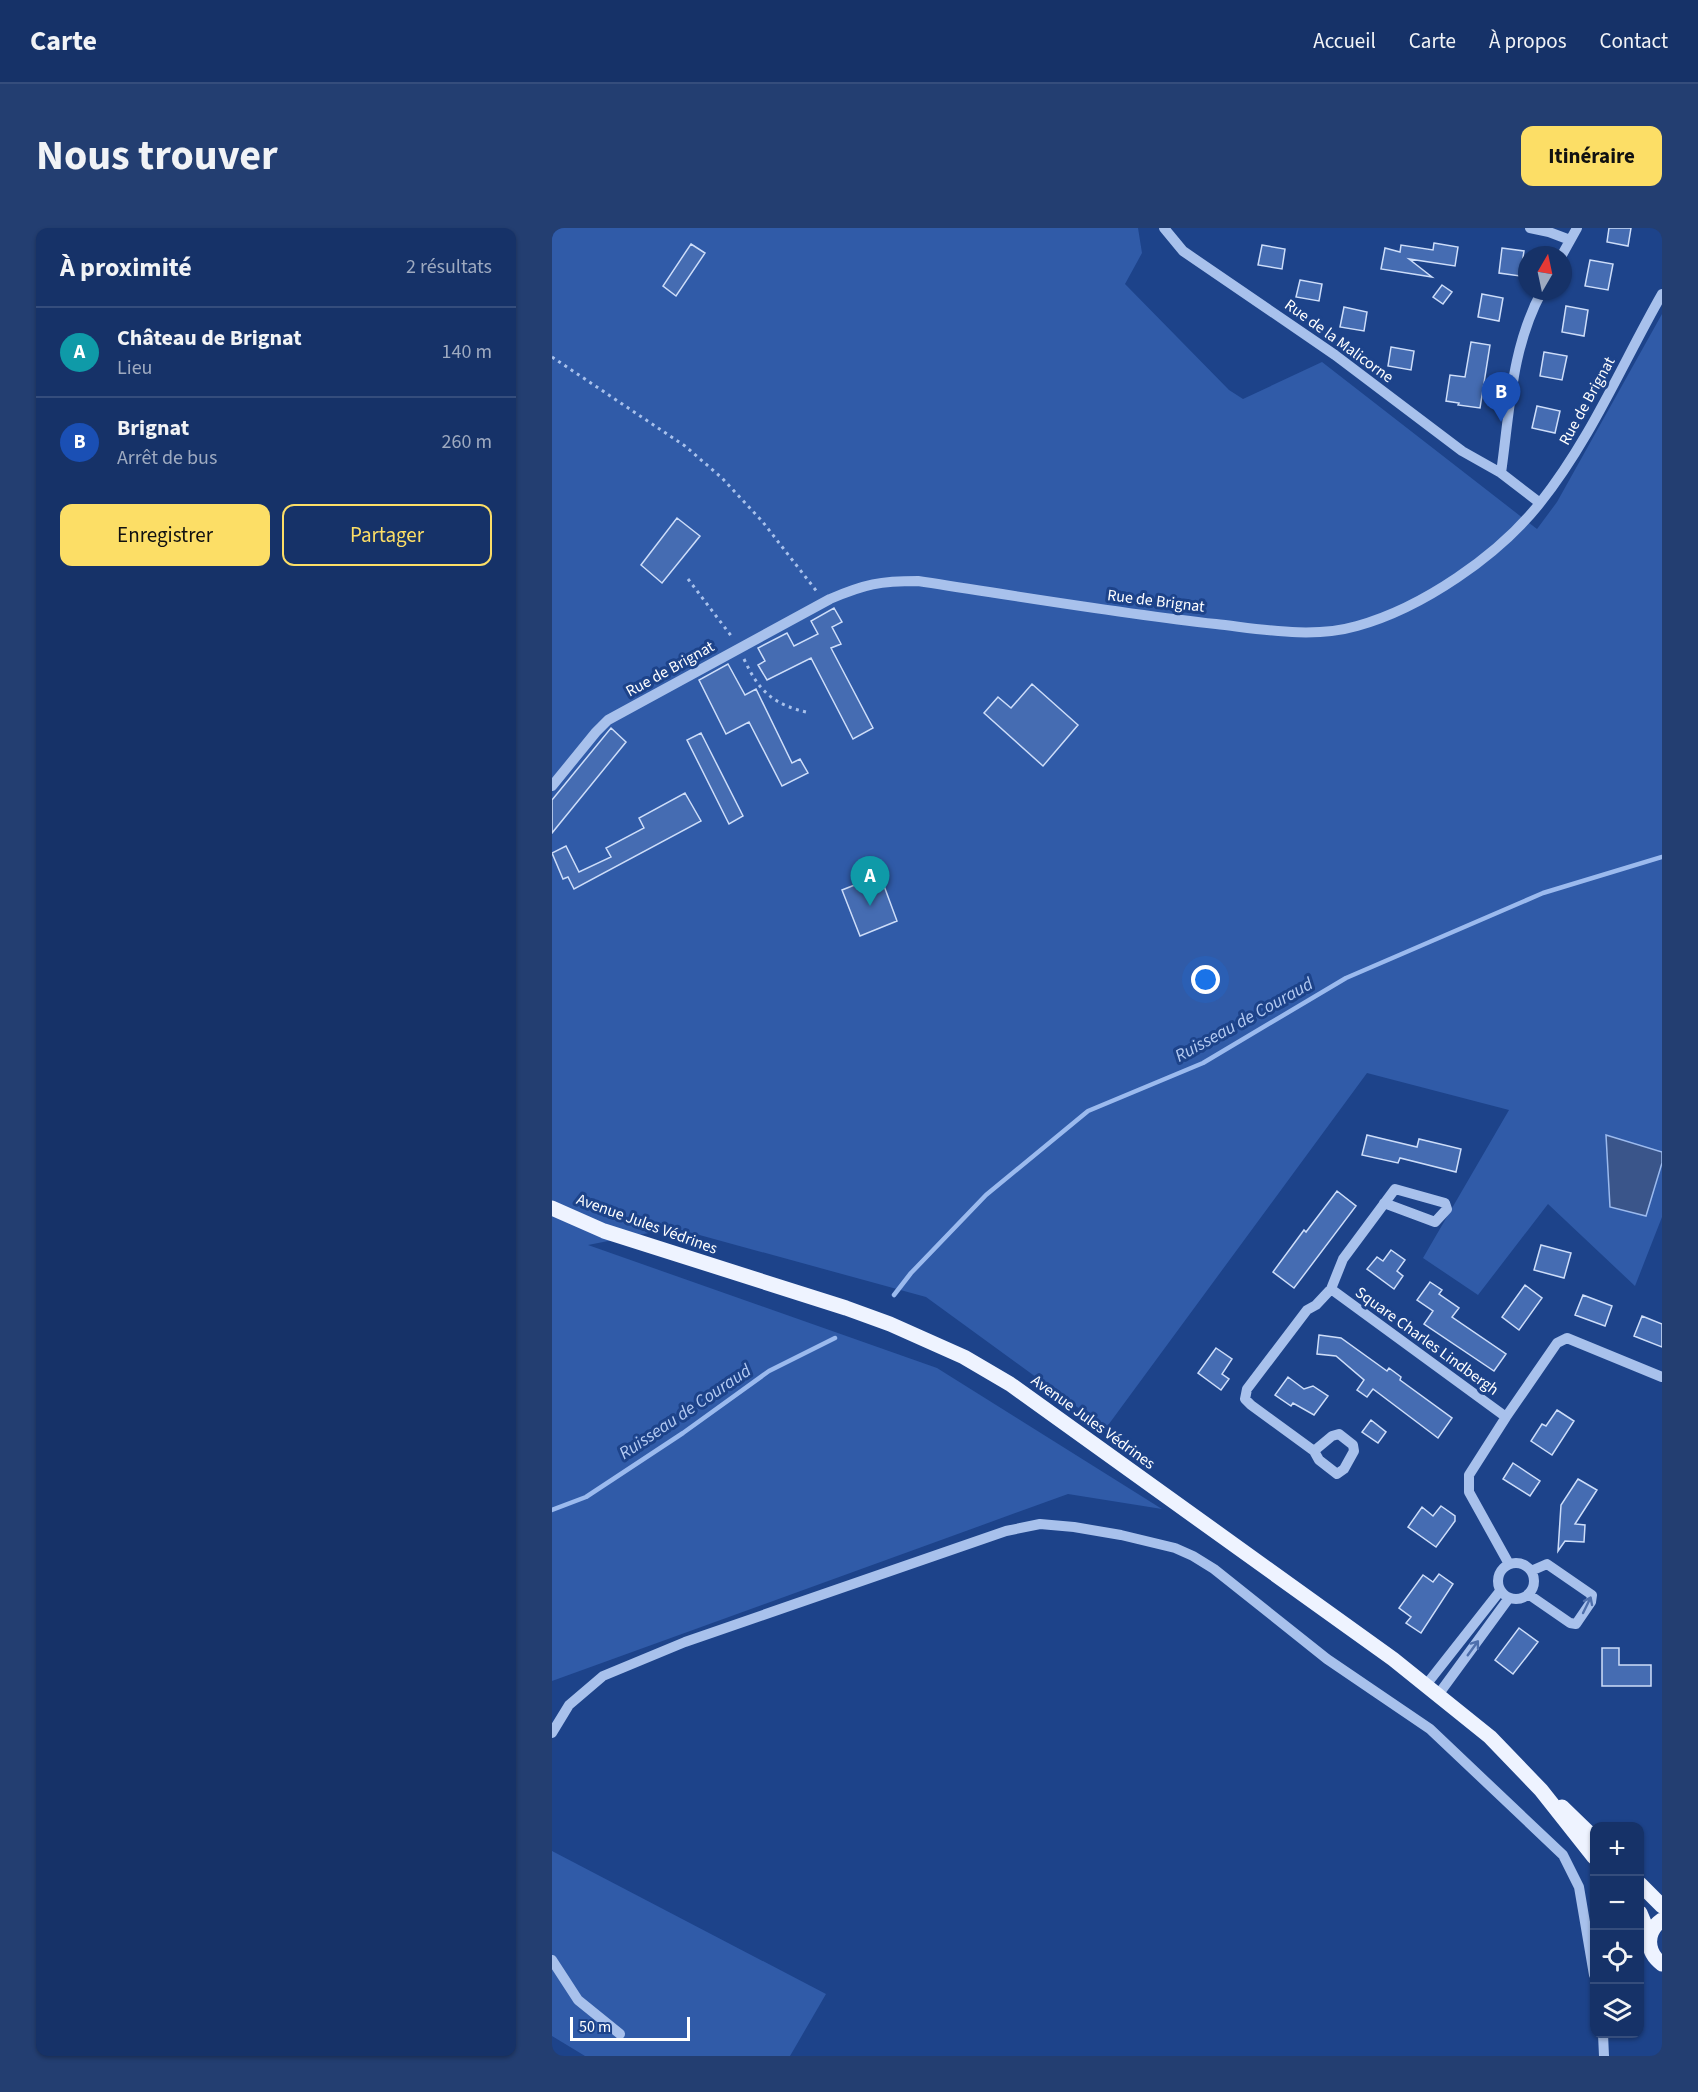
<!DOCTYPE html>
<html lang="fr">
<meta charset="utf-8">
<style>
:root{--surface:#163268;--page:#233e71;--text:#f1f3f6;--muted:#9eaac0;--line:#354d7c;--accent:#fcde66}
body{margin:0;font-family:"Source Sans 3",sans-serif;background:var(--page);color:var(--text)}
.controls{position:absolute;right:18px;bottom:18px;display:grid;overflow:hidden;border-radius:12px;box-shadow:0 2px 4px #0004}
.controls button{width:54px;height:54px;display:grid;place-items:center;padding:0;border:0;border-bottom:2px solid var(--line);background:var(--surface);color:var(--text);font:30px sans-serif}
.compass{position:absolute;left:966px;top:18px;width:54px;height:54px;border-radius:50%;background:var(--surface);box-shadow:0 2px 4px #0004;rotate:9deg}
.scale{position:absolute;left:18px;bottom:15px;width:120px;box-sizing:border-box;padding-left:6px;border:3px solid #fff;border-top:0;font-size:16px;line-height:21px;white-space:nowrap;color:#fff;-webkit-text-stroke:4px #1d438a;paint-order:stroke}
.you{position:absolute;left:654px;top:752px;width:21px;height:21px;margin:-15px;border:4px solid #fff;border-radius:50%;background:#1a73e8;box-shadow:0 0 0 9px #1a73e833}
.badge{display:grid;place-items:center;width:39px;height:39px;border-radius:50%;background:var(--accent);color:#fff;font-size:20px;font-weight:700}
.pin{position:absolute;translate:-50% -50px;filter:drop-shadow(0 2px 3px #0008)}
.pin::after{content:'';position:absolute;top:32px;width:21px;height:18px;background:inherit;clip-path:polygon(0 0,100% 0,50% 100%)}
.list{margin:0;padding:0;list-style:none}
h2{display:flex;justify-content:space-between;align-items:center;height:78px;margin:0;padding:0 24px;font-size:26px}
h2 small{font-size:20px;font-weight:400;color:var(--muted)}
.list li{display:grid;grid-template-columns:39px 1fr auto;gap:18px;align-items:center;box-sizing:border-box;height:90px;padding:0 24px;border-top:2px solid var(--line)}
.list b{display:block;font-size:22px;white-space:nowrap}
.list p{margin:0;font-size:20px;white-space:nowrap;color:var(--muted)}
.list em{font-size:20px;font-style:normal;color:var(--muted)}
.actions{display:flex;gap:12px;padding:18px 24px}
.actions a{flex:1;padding:14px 0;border:2px solid var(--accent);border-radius:12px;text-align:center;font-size:21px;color:var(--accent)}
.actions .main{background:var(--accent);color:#111}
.icon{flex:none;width:33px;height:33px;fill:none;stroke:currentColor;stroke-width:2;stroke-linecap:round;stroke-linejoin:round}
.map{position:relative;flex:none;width:1110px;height:1828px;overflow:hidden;border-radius:12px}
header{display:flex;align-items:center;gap:36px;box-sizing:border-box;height:84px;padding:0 30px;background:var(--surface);border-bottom:2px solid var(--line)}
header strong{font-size:28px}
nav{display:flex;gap:33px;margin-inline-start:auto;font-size:21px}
.intro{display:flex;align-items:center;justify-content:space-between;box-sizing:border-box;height:144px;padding:0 36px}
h1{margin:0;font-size:42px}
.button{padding:15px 27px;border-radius:12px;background:var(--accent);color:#111;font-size:21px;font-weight:700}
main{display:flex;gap:36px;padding:0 36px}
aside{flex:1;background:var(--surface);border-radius:12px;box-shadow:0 2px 4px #0004}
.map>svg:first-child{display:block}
</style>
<header>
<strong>Carte</strong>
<nav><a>Accueil</a><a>Carte</a><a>À propos</a><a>Contact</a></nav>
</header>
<div class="intro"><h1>Nous trouver</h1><a class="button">Itinéraire</a></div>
<main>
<aside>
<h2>À proximité<small>2 résultats</small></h2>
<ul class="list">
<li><span class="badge" style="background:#0f9aa8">A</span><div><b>Château de Brignat</b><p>Lieu</p></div><em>140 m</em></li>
<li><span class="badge" style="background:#1a4fb4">B</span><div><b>Brignat</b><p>Arrêt de bus</p></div><em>260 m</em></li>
</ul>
<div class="actions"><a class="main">Enregistrer</a><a>Partager</a></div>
</aside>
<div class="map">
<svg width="1110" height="1828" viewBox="0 0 1110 1828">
<rect width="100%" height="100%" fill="#1d438a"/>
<path fill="#305ba8" d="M0 0H586L590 25 573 56 677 162 691 171 770 134 985 301 1005 274 1110 86V989L1083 1058 996 976 926 1067 871 1030 957 882 815 845 554 1200 374 1069 122 1000 36 1017 385 1140 610 1281 516 1266 0 1453Z
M0 1623 274 1766 238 1828H33L0 1808Z"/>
<path fill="#3a558a" stroke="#9bbaee" stroke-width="1.5" d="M1054 907 1110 924V935L1094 988 1058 979Z"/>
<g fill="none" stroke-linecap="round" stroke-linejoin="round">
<path stroke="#9bbaee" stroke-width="4.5" d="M342 1067 359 1045 434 967 536 883 651 835 794 750 991 665 1110 629
M0 1282 34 1269 131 1205 217 1143 283 1110"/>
</g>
<path fill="#456cb2" stroke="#cdddf9" stroke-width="1.5" d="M1057 0H1079L1076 18 1055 14Z
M882 15 906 19 903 38 857 31 880 49 829 41 833 20 848 24 849 17 881 22Z
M139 16 153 25 124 68 111 58Z
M710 17 733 21 730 41 706 37Z
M950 20 972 23 968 48 947 45Z
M1038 32 1061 36 1056 62 1033 58Z
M748 52 770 56 767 73 744 69Z
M890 57 900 64 891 76 881 69Z
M930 66 951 70 947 93 926 89Z
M1014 78 1036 82 1032 108 1010 104Z
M792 79 815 84 812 103 788 99Z
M919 114 938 117 928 180 906 177 907 175 894 173 898 147 913 149Z
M839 119 862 123 859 142 836 138Z
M992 124 1015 128 1010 152 988 148Z
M985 178 1008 183 1003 205 980 200Z
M125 290 148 308 110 355 89 337Z
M282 380 290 394 280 399 289 416 279 420 321 500 301 511 259 430 215 452 206 437 213 433 206 420 235 405 242 418 266 406 259 393Z
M176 436 193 467 204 461 240 535 248 531 256 545 230 558 197 494 174 506 147 452Z
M480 456 526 497 491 538 432 485 446 469 459 480Z
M59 500 74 514 0 605V572Z
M149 505 191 588 177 596 135 512Z
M133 565 149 593 22 661 16 649 11 651 0 625 14 618 27 644 59 629 54 620 92 600 87 590Z
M328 647 345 693 308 708 290 662Z
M815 907 865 919 867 911 909 921 904 944 848 930 846 935 810 927Z
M785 963 804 978 742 1060 721 1044 752 1002 754 1004Z
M989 1017 1019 1025 1012 1050 982 1042Z
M839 1022 853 1032 845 1043 851 1048 842 1061 815 1041 825 1029 831 1033Z
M878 1054 890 1062 887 1066 907 1080 900 1089 954 1126 942 1143 872 1096 881 1083 865 1072Z
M973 1057 990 1070 967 1102 950 1089Z
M1031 1067 1060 1078 1053 1098 1023 1087Z
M1090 1088 1110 1096V1119L1082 1108Z
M767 1107 789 1110 835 1143 837 1140 849 1149 848 1152 900 1190 886 1210 821 1161 815 1169 805 1162 812 1152 784 1128 765 1126Z
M664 1120 680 1131 670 1146 677 1151 669 1162 646 1145Z
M736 1149 752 1161 761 1158 776 1168 762 1187 741 1175 739 1178 723 1167Z
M1005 1182 1022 1193 1000 1227 979 1213 990 1196 994 1198Z
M819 1192 834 1204 826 1215 810 1204Z
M961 1235 988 1253 978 1268 951 1251Z
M1026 1251 1045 1262 1023 1296 1033 1297 1032 1314 1013 1313 1006 1323 1009 1277Z
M889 1278 903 1288V1293L884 1319 856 1299 870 1279 881 1288Z
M887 1346 901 1356 869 1405 854 1395 859 1389 847 1380 871 1347 881 1354Z
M967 1400 986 1414 961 1446 943 1432Z
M1050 1420H1067V1437H1099V1458H1050Z"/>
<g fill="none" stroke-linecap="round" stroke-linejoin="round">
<path stroke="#a8c1ec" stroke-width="3" stroke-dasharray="3 4.5" stroke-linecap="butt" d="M0 129 133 218 170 250 210 293 266 365
M136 351 180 409
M192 431C207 464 222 477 258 485"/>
<path stroke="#a8c1ec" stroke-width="10" d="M612 0 631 23 783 127 910 223 949 245
M978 0 997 4 1018 12
M1010 27 1025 0
M988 275 949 245C958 182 959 120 990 63
M0 558 44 504 56 492 278 371C313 356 328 353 366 353 465 368 564 385 664 396 709 401 760 411 805 398 870 380 946 328 988 275 1039 211 1070 136 1110 66
M779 1061 791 1031 843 961 893 975 895 981 883 994 832 975
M762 1223 780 1208 787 1206 801 1217 802 1223 792 1241 785 1246 767 1232 762 1223 699 1177 693 1171 695 1161 755 1082 764 1077 779 1061 954 1189
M946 1353a18 18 0 1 1 36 0a18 18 0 1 1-36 0Z
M957 1336 917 1264V1247L954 1189 1005 1115 1015 1110 1110 1149
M976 1366 1018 1395 1024 1396 1039 1374 1040 1367 995 1336 979 1343
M874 1457 948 1363
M886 1467 957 1370
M0 1505 17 1477 51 1448 133 1414 454 1303 488 1296 522 1299 569 1307 623 1320 641 1328 662 1341 775 1431 878 1501 1011 1627 1027 1659 1042 1747
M0 1732 26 1772 68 1806
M1051 1806 1052 1828"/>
<path stroke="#eef3ff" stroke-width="15" d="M0 980 52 1003 294 1080 338 1096 412 1129 458 1156 841 1431 938 1509 989 1562 1042 1629
M1010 1579 1042 1610
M1088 1656 1110 1678
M1088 1685 1098 1709
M1110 1692C1093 1704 1094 1724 1110 1736"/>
</g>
<defs><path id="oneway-shaft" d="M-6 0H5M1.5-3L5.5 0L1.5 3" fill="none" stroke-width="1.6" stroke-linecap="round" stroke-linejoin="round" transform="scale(1.5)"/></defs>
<g stroke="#4e6fac">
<use href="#oneway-shaft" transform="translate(1035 1377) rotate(-64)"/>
<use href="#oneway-shaft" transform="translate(921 1420) rotate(-54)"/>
</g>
<g text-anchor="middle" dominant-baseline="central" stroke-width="6" stroke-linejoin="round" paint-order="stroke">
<g font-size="16" fill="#fff" stroke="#1d438a">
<text transform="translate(787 113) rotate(36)">Rue de la Malicorne</text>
<text transform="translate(1035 173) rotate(-61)">Rue de Brignat</text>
<text transform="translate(604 373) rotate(7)">Rue de Brignat</text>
<text transform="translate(118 441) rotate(-29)">Rue de Brignat</text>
<text transform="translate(95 996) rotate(20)">Avenue Jules Védrines</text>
<text transform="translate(875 1113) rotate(36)">Square Charles Lindbergh</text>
<text transform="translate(541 1194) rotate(36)">Avenue Jules Védrines</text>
</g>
<g font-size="18" font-style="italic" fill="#b4cbf3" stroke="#1d438a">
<text transform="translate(692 792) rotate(-29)">Ruisseau de Couraud</text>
<text transform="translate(133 1184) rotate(-34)">Ruisseau de Couraud</text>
</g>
</g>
</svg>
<div class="controls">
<button>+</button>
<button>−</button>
<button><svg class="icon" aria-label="locate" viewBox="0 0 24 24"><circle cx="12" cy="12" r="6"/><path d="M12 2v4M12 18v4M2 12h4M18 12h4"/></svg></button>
<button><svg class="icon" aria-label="layers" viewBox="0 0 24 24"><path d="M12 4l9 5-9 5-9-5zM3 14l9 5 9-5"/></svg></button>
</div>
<svg class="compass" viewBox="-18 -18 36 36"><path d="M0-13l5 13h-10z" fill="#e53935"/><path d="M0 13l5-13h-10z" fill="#9eaac0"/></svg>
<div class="scale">50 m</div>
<div class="you"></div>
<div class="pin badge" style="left:318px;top:678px;background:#0f9aa8">A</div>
<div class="pin badge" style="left:949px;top:194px;background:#1a4fb4">B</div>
</div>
</main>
